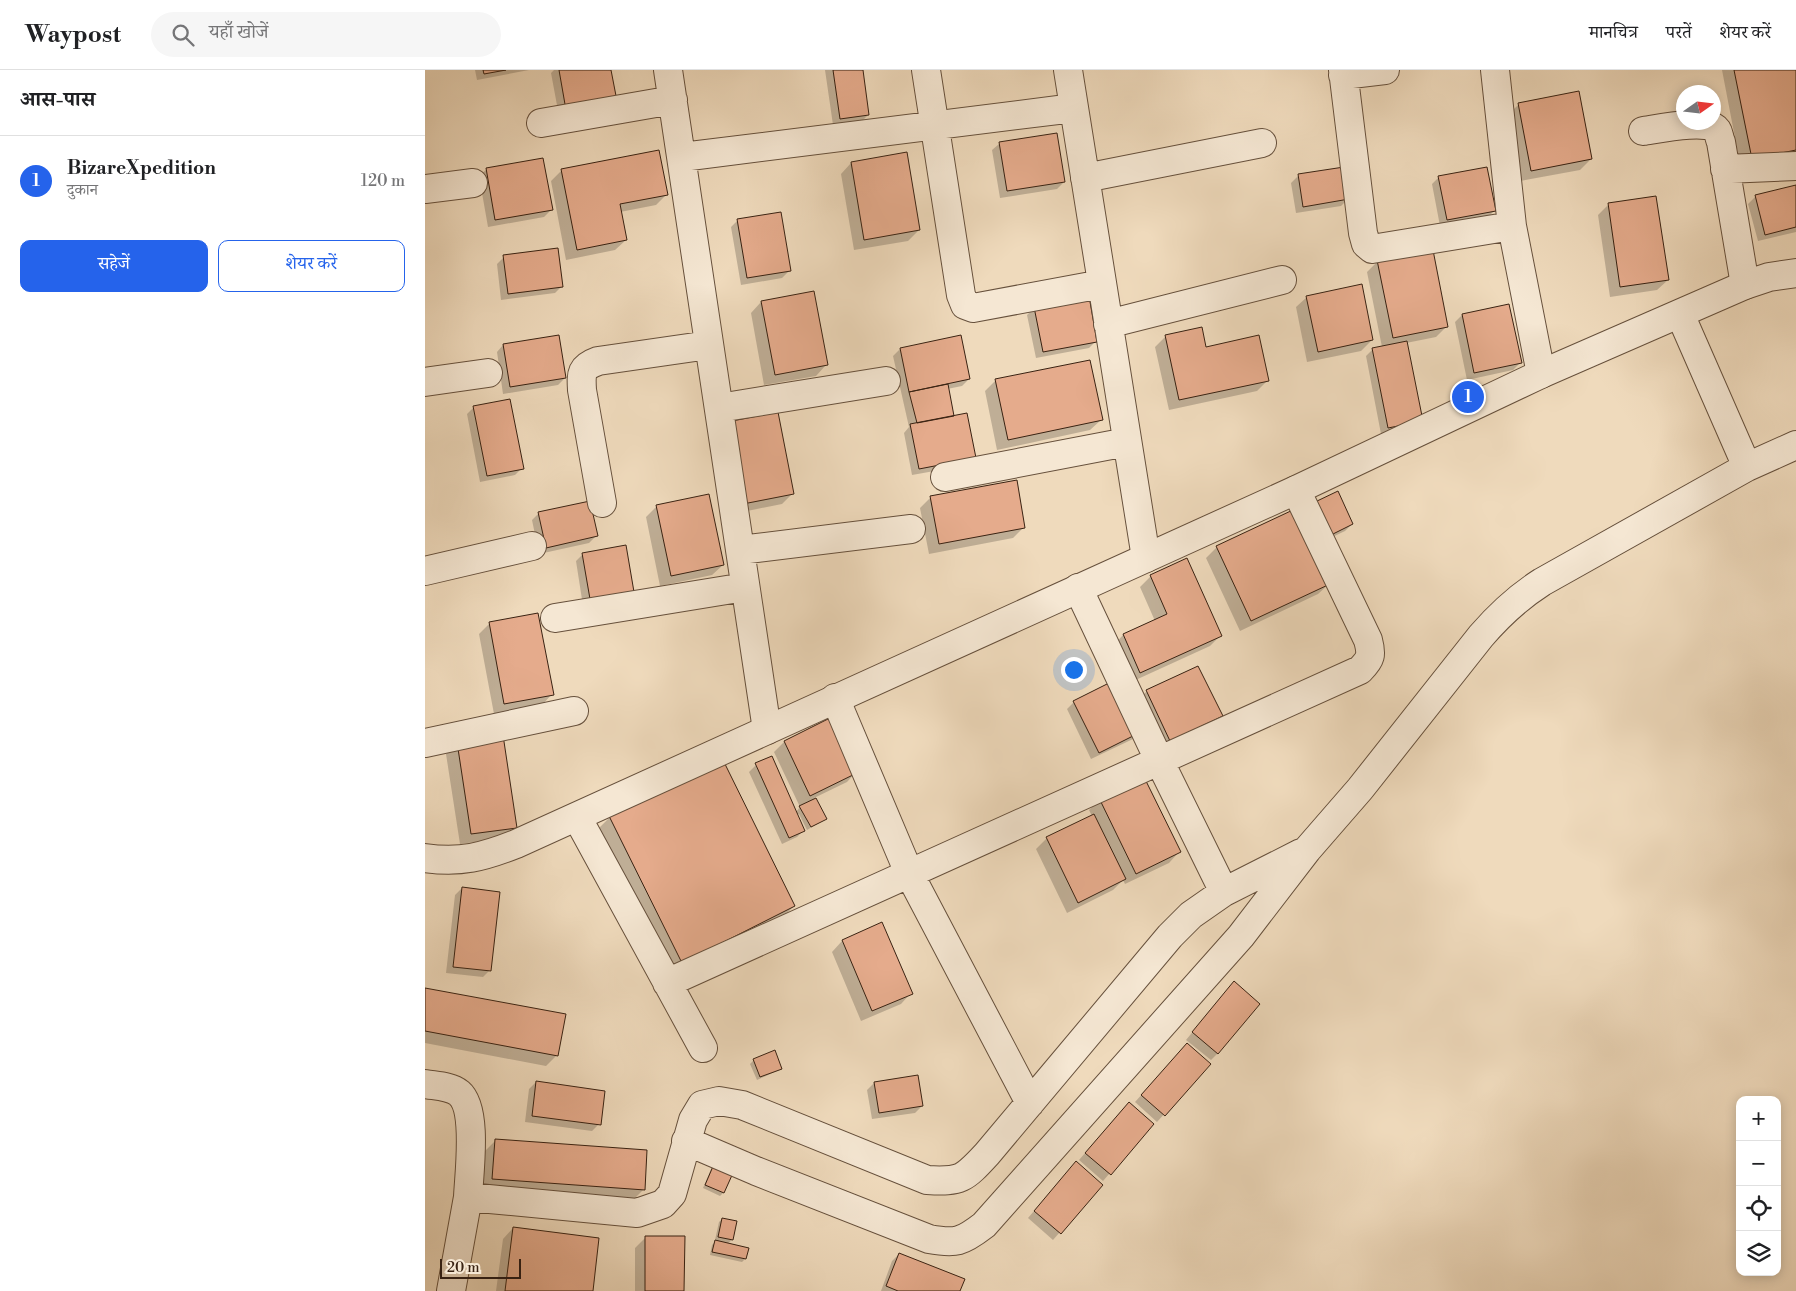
<!DOCTYPE html>
<html lang="hi">
<meta charset="utf-8">
<style>
:root{--surface:#fff;--page:#f6f6f6;--text:#202124;--muted:#757577;--line:#e0e0e0;--accent:#2563eb}
body{margin:0;font-family:"Libre Bodoni","Noto Serif Devanagari",serif;background:var(--page);color:var(--text)}
.controls{position:absolute;right:15px;bottom:15px;display:grid;overflow:hidden;border-radius:10px;box-shadow:0 2px 12px #0003}
.controls button{width:45px;height:45px;display:grid;place-items:center;padding:0;border:0;border-bottom:1px solid var(--line);background:var(--surface);color:var(--text);font:25px sans-serif}
.compass{position:absolute;left:1251px;top:15px;width:45px;height:45px;border-radius:50%;background:var(--surface);box-shadow:0 2px 12px #0003;rotate:76deg}
.scale{position:absolute;left:15px;bottom:12px;width:81px;box-sizing:border-box;padding-left:5px;border:2px solid #392212;border-top:0;font-size:14px;line-height:18px;white-space:nowrap;color:#392212;-webkit-text-stroke:4px #f5e7d3;paint-order:stroke}
.you{position:absolute;left:648px;top:599px;width:18px;height:18px;margin:-12px;border:4px solid #fff;border-radius:50%;background:#1a73e8;box-shadow:0 0 0 8px #1a73e833}
.badge{display:grid;place-items:center;width:32px;height:32px;border-radius:50%;background:var(--accent);color:#fff;font-size:16px;font-weight:700}
.pin{position:absolute;translate:-50% -50%;border:2px solid #fff;box-shadow:0 1px 5px #0006}
.list{margin:0;padding:0;list-style:none}
h2{display:flex;justify-content:space-between;align-items:center;height:65px;margin:0;padding:0 20px;font-size:21px}
h2 small{font-size:16px;font-weight:400;color:var(--muted)}
.list li{display:grid;grid-template-columns:32px 1fr auto;gap:15px;align-items:center;box-sizing:border-box;height:90px;padding:0 20px;border-top:1px solid var(--line)}
.list b{display:block;font-size:19px;white-space:nowrap}
.list p{margin:0;font-size:16px;white-space:nowrap;color:var(--muted)}
.list em{font-size:16px;font-style:normal;color:var(--muted)}
.actions{display:flex;gap:10px;padding:15px 20px}
.actions a{flex:1;padding:11px 0;border:1px solid var(--accent);border-radius:10px;text-align:center;font-size:18px;color:var(--accent)}
.actions .main{background:var(--accent);color:#fff}
.icon{flex:none;width:28px;height:28px;fill:none;stroke:currentColor;stroke-width:2;stroke-linecap:round;stroke-linejoin:round}
.map{position:relative;flex:none;width:1371px;height:1221px;overflow:hidden}
header{display:flex;align-items:center;gap:30px;box-sizing:border-box;height:70px;padding:0 25px;background:var(--surface);border-bottom:1px solid var(--line)}
header strong{font-size:24px}
nav{display:flex;gap:28px;margin-inline-start:auto;font-size:18px}
.search{width:350px;height:45px;background:var(--page);display:flex;align-items:center;gap:12px;box-sizing:border-box;padding:0 18px;border-radius:28px;color:var(--muted);font-size:19px}
main{display:flex}
aside{flex:1;background:var(--surface)}
.map>svg:first-child{display:block}
</style>
<header>
<strong>Waypost</strong>
<div class="search"><svg class="icon" aria-label="search" viewBox="0 0 24 24"><circle cx="10" cy="10" r="6"/><path d="M15 15l6 6"/></svg>यहाँ खोजें</div>
<nav><a>मानचित्र</a><a>परतें</a><a>शेयर करें</a></nav>
</header>
<main>
<aside>
<h2>आस-पास<small></small></h2>
<ul class="list">
<li><span class="badge">1</span><div><b>BizareXpedition</b><p>दुकान</p></div><em>120 m</em></li>
</ul>
<div class="actions"><a class="main">सहेजें</a><a>शेयर करें</a></div>
</aside>
<div class="map">
<svg width="1371" height="1221" viewBox="0 0 1371 1221">
<rect width="100%" height="100%" fill="#efdabc"/>
<filter id="stains"><feTurbulence type="fractalNoise" baseFrequency=".004" numOctaves="4"/><feColorMatrix values="0 0 0 0 .2 0 0 0 0 .09 0 0 0 0 .02 0 0 0 .5 -.17"/></filter>
<radialGradient id="worn" r=".72"><stop offset=".6" stop-color="#630" stop-opacity="0"/><stop offset="1" stop-color="#630" stop-opacity=".3"/></radialGradient>
<path fill="#0003" d="M50 0H104L52 10Z
M129 0H185L134 46 126 3Z
M400 0H436L443 45 436 52 408 55Z
M1297 0H1371V88L1316 99Z
M1094 34 1166 89 1155 100 1095 111 1083 45Z
M631 64 639 112 632 119 575 128 567 80 574 74Z
M481 84 494 160 483 171 429 180 416 104 426 93Z
M62 99 126 140 119 147 63 157 54 106Z
M137 100 241 125 231 135 195 142 201 170 190 180 141 190 126 111Z
M873 106 923 129 916 136 871 143 866 113Z
M1014 107 1069 141 1062 148 1015 156 1007 114Z
M1371 116V162L1333 171 1323 134 1330 127Z
M1184 134 1243 210 1232 220 1185 227 1173 145Z
M313 150 364 201 357 208 316 215 306 157Z
M79 187 137 216 130 223 76 230 72 194Z
M953 191 1021 257 1011 267 981 273 997 351 956 364 941 286 948 279 957 277 942 202Z
M882 227 947 270 936 281 882 292 871 237Z
M336 232 401 295 391 306 339 315 326 243Z
M609 238 671 271 664 278 611 288 602 245Z
M1037 245 1095 293 1088 300 1042 310 1030 252Z
M741 266 780 278 843 310 832 321 744 340 730 277Z
M78 275 140 308 133 315 78 324 72 282Z
M475 279 544 309 537 316 522 319 528 348 543 395 487 405 479 363 484 357 468 286Z
M571 310 676 350 665 360 572 380 560 321Z
M49 337 97 398 90 405 55 412 42 344Z
M292 363 367 424 357 434 307 444Z
M506 427 599 457 588 468 504 484 495 438Z
M232 436 298 495 287 505 235 516 221 447Z
M884 440 927 454 920 461 899 471Z
M114 443 171 466 164 473 114 484 107 450Z
M792 477 904 514 893 524 815 561 781 488Z
M158 484 200 528 158 536 151 491Z
M726 506 795 566 785 576 704 613 688 576 698 565 730 551 715 517Z
M65 553 127 624 117 635 69 644 54 564Z
M722 621 796 646 789 653 738 677 715 628Z
M649 632 715 662 708 669 666 689 642 639Z
M407 649 432 701 422 712 389 728 400 748 397 751 382 760 374 744 372 745 379 760 372 767 357 774 324 702 331 695 371 742 375 737 349 682 359 672Z
M32 673 90 757 80 768 35 774 21 684Z
M675 729 754 782 744 793 700 814 698 810 688 820 642 843 611 779 622 768 667 746 664 740Z
M185 747 369 836 355 850 243 906 171 761Z
M37 818 65 900 58 907 21 903 30 825Z
M457 854 486 923 476 934 436 951 407 882 417 871Z
M0 919 132 985 121 996 0 973Z
M802 920 793 983 786 990 761 970Z
M762 974 784 994 732 1052 710 1032Z
M329 990 356 998 352 1001 332 1010 325 994Z
M111 1012 174 1054 167 1061 100 1052 104 1019Z
M449 1013 497 1036 490 1043 447 1049 442 1020Z
M697 1040 727 1054 678 1111 654 1090Z
M70 1071 218 1120 208 1130 57 1119 60 1081Z
M289 1096 298 1123 295 1126 278 1118 286 1099Z
M644 1100 676 1115 628 1170 603 1148Z
M297 1149 307 1170 302 1174 320 1189 317 1192 285 1185 287 1175 292 1170H290L294 1152Z
M88 1158 166 1221H71L78 1169Z
M221 1167 258 1221H210V1178Z
M474 1184 534 1221H456L467 1191Z"/>
<path fill="#e5ab8c" stroke="#392212" d="M58 0H81L59 4Z
M134 0H186L192 31 141 40Z
M408 0H438L444 45 415 49Z
M1309 0H1371V80L1327 89Z
M1154 21 1167 89 1106 101 1093 33Z
M632 63 640 112 582 121 574 72Z
M234 80 243 125 195 134 202 170 152 180 136 99Z
M482 82 495 160 439 170 426 92Z
M118 88 128 140 70 150 61 98Z
M919 97 924 129 878 137 873 104Z
M1062 97 1071 141 1022 150 1013 106Z
M1371 115V157L1340 165 1330 125Z
M1231 126 1244 210 1195 217 1183 133Z
M356 142 366 201 322 208 312 149Z
M133 178 138 217 83 224 78 185Z
M1008 180 1023 257 968 268 952 190Z
M937 214 948 270 893 282 881 226Z
M389 221 403 295 350 305 336 231Z
M664 226 672 272 618 282 609 237Z
M1084 234 1097 293 1049 303 1037 244Z
M777 257 781 277 834 265 844 311 754 330 740 265Z
M134 265 141 308 85 317 78 274Z
M536 265 545 309 484 322 475 278Z
M982 271 998 351 963 358 947 278Z
M665 290 678 350 583 370 570 309Z
M523 314 529 346 492 353 484 322Z
M85 329 99 399 62 406 48 336Z
M353 342 369 424 318 434 302 352Z
M542 343 551 388 494 399 485 354Z
M592 410 600 458 514 474 505 426Z
M913 421 928 454 906 465 890 432Z
M284 424 299 495 246 506 231 435Z
M165 431 173 466 121 478 113 442Z
M870 439 905 514 826 551 791 476Z
M201 475 209 522 165 529 157 483Z
M762 488 797 566 715 603 698 564 742 544 725 505Z
M113 543 129 625 79 634 64 552Z
M773 596 798 646 745 671 721 620Z
M690 610 716 662 674 683 648 631Z
M407 647 434 702 385 726 359 671Z
M78 665 92 758 46 764 32 672Z
M347 686 380 761 364 768 330 693Z
M298 690 370 836 257 893 184 746Z
M719 707 756 782 711 804 674 728Z
M391 728 402 749 386 757 374 736Z
M669 744 701 809 653 833 621 767Z
M37 817 75 822 66 901 28 897Z
M457 852 488 924 447 941 417 870Z
M809 911 835 934 793 984 767 962Z
M0 918 141 944 133 986 0 961Z
M762 973 786 994 740 1046 716 1025Z
M350 980 357 999 335 1007 328 989Z
M493 1005 498 1036 454 1043 449 1012Z
M111 1011 180 1021 176 1055 107 1046Z
M704 1032 729 1054 686 1105 660 1083Z
M70 1069 222 1080 220 1120 67 1109Z
M651 1091 678 1115 636 1164 609 1141Z
M289 1094 308 1103 299 1123 280 1115Z
M297 1148 312 1151 308 1170 293 1167Z
M88 1157 174 1168 168 1221H80Z
M220 1166H260L259 1221H220Z
M290 1170 324 1178 321 1189 287 1182Z
M474 1183 540 1209 535 1221H473L461 1216Z"/>
<g fill="none" stroke-linecap="round" stroke-linejoin="round">
<defs>
<path id="minor" d="M243 0 342 660
M501 0 536 225 540 235 548 238 677 214
M643 0 721 488
M918 0 938 163 941 174 947 179 959 177 1087 156
M1070 0 1087 156 1116 304
M918 5 960 0
M116 53 248 30
M1218 61C1232 59 1284 48 1292 60 1294 63 1294 68 1296 72L1320 215
M257 87 649 38
M1300 99 1371 96
M660 108 837 73
M0 119 48 113
M1255 244 1322 397
M683 254 857 210
M0 312 63 303
M294 338 461 311
M520 407 702 372
M177 433 157 320C156 303 156 297 173 291L284 275
M315 480 486 459
M0 501 107 476
M653 518 734 690 799 822
M130 548 320 517
M410 628 484 803 605 1033
M0 673 149 641
M152 747 278 978
M242 913 935 600C946 589 947 585 943 570L871 420
M0 1014C11 1016 25 1016 34 1023 53 1039 44 1103 43 1127
M261 1071 331 1101 504 1169C531 1174 537 1172 559 1155L816 866 882 780 935 719 1056 566C1075 544 1092 528 1117 512L1322 397 1371 375
M26 1221 43 1127 212 1143 238 1134 247 1124 268 1050 277 1035 294 1031 317 1035 502 1110C536 1112 539 1109 562 1084L745 866 766 845 799 822 876 783"/>
<path id="tertiary" d="M0 788C36 793 58 787 91 774L871 420 1116 304 1320 215 1344 207 1371 203"/>
</defs>
<use href="#minor" stroke="#66503c" stroke-width="30"/>
<use href="#tertiary" stroke="#66503c" stroke-width="30"/>
<use href="#minor" stroke="#f5e7d3" stroke-width="28"/>
<use href="#tertiary" stroke="#f5e7d3" stroke-width="28"/>
</g>
<rect width="100%" height="100%" filter="url(#stains)"/>
<rect width="100%" height="100%" fill="url(#worn)"/>
</svg>
<div class="controls">
<button>+</button>
<button>−</button>
<button><svg class="icon" aria-label="locate" viewBox="0 0 24 24"><circle cx="12" cy="12" r="6"/><path d="M12 2v4M12 18v4M2 12h4M18 12h4"/></svg></button>
<button><svg class="icon" aria-label="layers" viewBox="0 0 24 24"><path d="M12 4l9 5-9 5-9-5zM3 14l9 5 9-5"/></svg></button>
</div>
<svg class="compass" viewBox="-18 -18 36 36"><path d="M0-13l5 13h-10z" fill="#e53935"/><path d="M0 13l5-13h-10z" fill="#757577"/></svg>
<div class="scale">20 m</div>
<div class="you"></div>
<div class="pin badge" style="left:1043px;top:327px">1</div>
</div>
</main>
